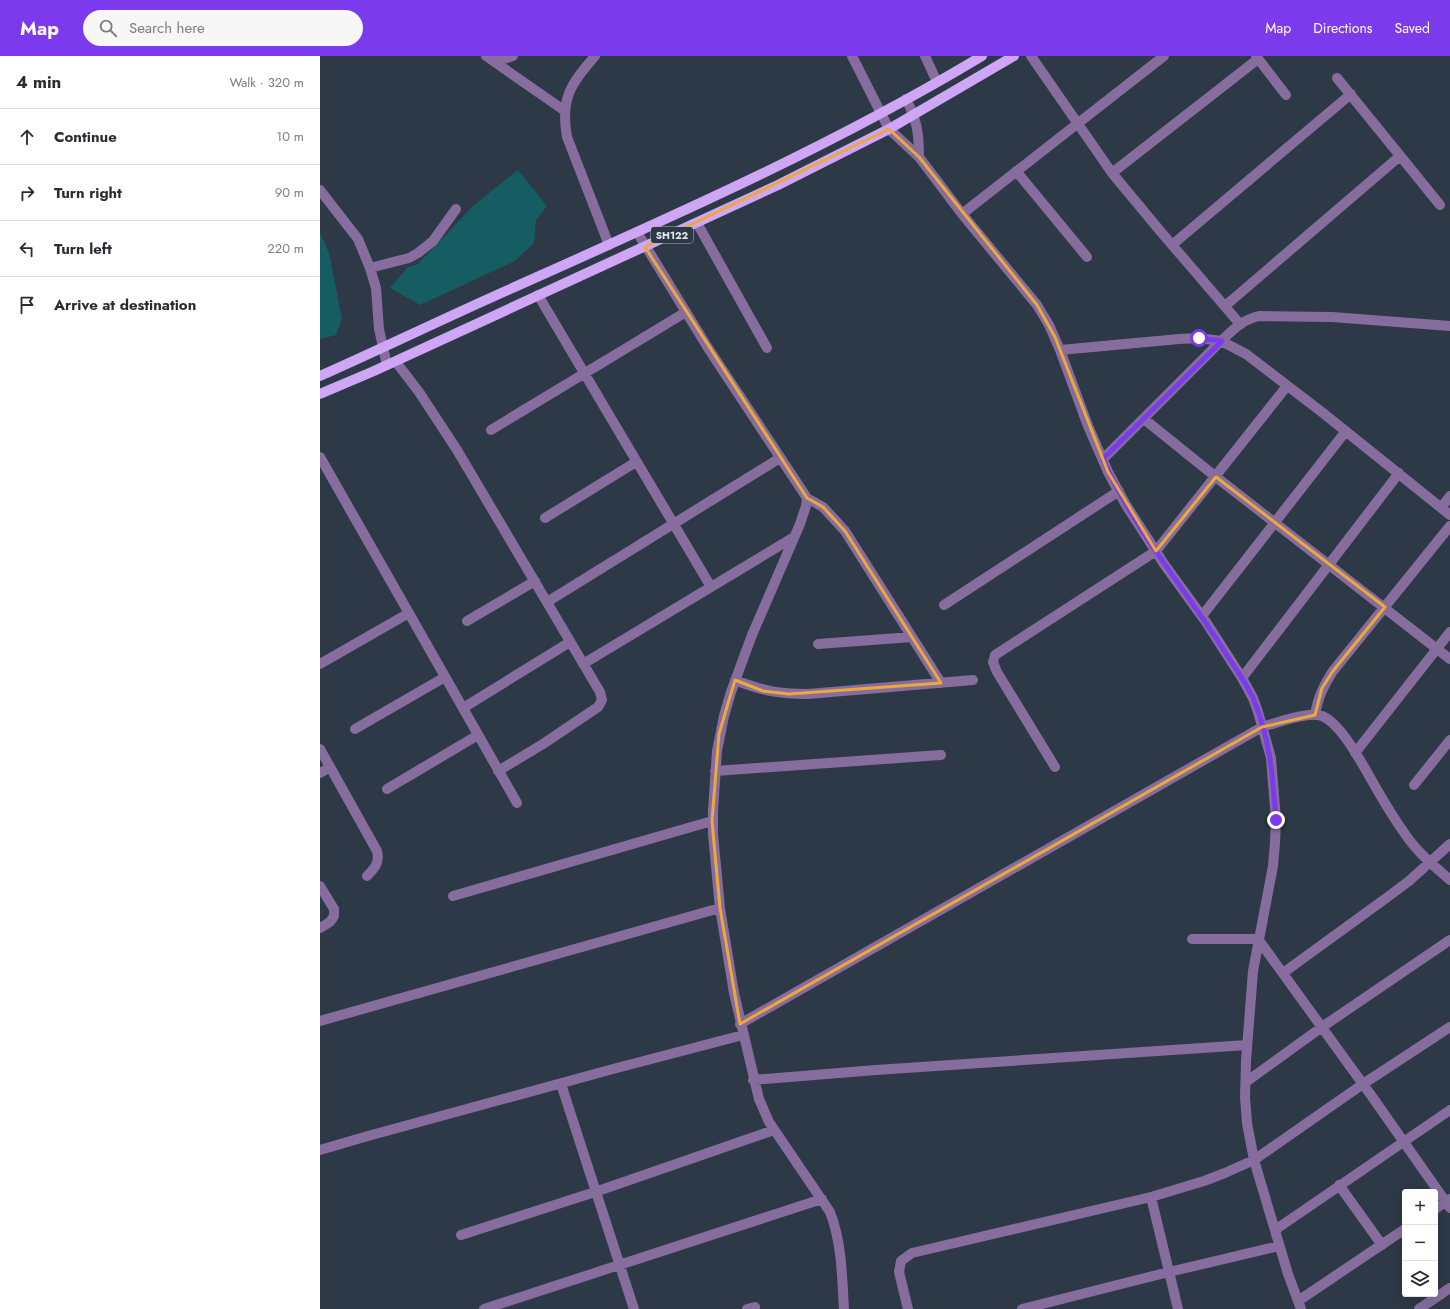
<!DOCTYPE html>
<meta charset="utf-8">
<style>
:root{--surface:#fff;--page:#f7f7f7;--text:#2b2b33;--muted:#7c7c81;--line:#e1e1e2;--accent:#7c3aed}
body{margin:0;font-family:Jost,sans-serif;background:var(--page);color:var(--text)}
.controls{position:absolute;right:12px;bottom:12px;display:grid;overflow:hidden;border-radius:4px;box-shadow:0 4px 16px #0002}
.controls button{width:36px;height:36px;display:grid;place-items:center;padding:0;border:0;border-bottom:1px solid var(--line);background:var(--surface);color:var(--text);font:20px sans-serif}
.stop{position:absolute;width:12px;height:12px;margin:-9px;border:3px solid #7c3aed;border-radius:50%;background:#fff}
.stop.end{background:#7c3aed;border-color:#fff;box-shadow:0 1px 4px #0008}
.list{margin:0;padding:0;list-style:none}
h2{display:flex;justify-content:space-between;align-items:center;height:52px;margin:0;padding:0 16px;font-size:17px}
h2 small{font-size:13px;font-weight:400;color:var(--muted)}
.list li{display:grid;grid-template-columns:26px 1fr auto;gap:12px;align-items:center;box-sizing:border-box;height:56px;padding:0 16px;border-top:1px solid var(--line)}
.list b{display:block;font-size:15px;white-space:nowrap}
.list em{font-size:13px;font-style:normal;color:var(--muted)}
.icon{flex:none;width:22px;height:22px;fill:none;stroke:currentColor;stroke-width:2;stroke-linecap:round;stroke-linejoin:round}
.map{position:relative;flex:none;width:1130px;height:1253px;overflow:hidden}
header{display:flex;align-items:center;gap:24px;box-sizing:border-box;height:56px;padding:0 20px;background:var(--accent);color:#fff}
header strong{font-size:19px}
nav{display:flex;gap:22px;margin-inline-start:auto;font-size:14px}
.search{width:280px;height:36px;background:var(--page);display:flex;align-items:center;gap:10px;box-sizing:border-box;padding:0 14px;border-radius:22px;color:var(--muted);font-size:15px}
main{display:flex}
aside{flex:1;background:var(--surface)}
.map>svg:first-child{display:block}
</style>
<header>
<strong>Map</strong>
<div class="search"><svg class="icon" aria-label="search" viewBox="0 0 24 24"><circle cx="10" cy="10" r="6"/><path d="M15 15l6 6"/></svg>Search here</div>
<nav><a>Map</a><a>Directions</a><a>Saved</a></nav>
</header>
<main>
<aside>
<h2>4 min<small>Walk · 320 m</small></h2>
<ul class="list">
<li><svg class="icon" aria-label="ahead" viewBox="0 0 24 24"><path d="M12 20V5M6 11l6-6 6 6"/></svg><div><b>Continue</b></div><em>10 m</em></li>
<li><svg class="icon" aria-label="right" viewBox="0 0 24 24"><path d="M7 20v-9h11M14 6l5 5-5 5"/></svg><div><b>Turn right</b></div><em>90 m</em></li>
<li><svg class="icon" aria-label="left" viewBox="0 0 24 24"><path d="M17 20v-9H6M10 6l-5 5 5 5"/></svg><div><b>Turn left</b></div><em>220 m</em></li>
<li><svg class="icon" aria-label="arrive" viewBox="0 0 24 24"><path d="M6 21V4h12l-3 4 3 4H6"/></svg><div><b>Arrive at destination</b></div></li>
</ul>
</aside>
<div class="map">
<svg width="1130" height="1253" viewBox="0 0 1130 1253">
<rect width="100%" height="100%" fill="#2d3946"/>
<path fill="#165d63" d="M198 114 227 150 216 164 214 187 195 205 100 249 70 232 88 211 98 208 154 149Z
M0 177 9 197 22 263 16 279 0 283Z"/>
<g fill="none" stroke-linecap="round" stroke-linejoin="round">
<path stroke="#866d9e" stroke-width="10" d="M166 0 245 55
M275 0C251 28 240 42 247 81L289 189
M532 0 569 73 599 101 642 158 717 249 729 269 740 294 768 370 788 416 806 449 844 508 886 566 922 622 933 642 938 656 951 702 956 764 955 787 953 810 933 915 926 1005 925 1041 927 1067 934 1104 968 1218 981 1253
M605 0 617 26
M711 0 792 117 841 176 920 268
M936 0 966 39
M175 6 193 0
M1017 22 1120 149
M586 43C597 64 599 77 599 101
M696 115 767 201
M792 117 938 3
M0 134 38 183 50 212 56 232 59 273 67 309
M642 158 844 0
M377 167 447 292
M317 176 388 292 487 442 486 450 480 468 432 579 411 636 404 660 397 695 393 755V778L400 852 414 937 439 1043 449 1066 510 1156C522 1187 522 1221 524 1253
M852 189 1031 38
M50 212 89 202 98 197 113 185 136 153
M218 239 391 531
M905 250 1080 100
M740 294 859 283 879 282 901 285 926 298 1003 357 1130 459
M76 306 99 336 137 394 280 636 282 644 278 651 223 688 178 715
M824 363 896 421 1130 603
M171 374 366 256
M0 401 197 747
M783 403 901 285C914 273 922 264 939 260L1012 261 1130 270
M487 442 503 451 525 475 621 627
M1121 452 1130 440
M225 462 316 406
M227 546 460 402
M624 549 799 435
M882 560 1026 375
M147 565 215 525
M498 588 592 581
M0 608 89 557
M263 608 474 481
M922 622 1079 417
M415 624C443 635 459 638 488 638L653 624
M143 652 250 586
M995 659C998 641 1003 631 1013 615L1130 470
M35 673 125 621
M0 693 57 795C60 806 55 812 47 820
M1035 697 1130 576
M735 711 677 616 673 606 675 599 836 495 967 330
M395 715 621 699
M0 717 10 711
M1094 729 1130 684
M67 733 158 679
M0 830 14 853V860L10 866 0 872
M133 840 392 765
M872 883H938L1053 1042 1130 1152
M963 917 1069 840 1089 825 1130 788
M0 965 400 852
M420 968 942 671C957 667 987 655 1002 660 1023 668 1047 717 1059 737 1067 751 1076 765 1085 778 1097 796 1114 810 1130 824
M433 1024 556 1014 927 989
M926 1026 1002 971 1130 884
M241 1028 314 1253
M0 1094 48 1080 293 1013 423 979
M1019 1129 1062 1189
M831 1141 858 1253
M1115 1153 1130 1143
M955 1174 1130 1054
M141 1179 275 1136 454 1074
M978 1245 1085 1173
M164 1253 502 1143
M427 1253 435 1251
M588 1253 579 1216 581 1205 592 1197 831 1141 884 1125 905 1117 934 1104 1043 1028 1130 971
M702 1253 849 1216 959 1190
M1099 1253 1130 1232"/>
<path stroke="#cfa6f5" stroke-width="10" d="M0 320C63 292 125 262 188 234 349 162 511 91 662 0
M0 338 54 315 458 129 569 73 694 0"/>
</g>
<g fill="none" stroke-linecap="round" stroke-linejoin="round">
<path stroke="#7c3aed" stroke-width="5" d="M879 282 902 285 783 403C813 472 863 530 903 593 913 609 925 625 933 642 950 681 953 722 956 764"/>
</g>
<path fill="none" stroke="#eda83c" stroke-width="3" stroke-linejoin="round" d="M569 73 599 101 717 249 735 281 788 416 836 495 896 421 1065 551 1013 615 1002 632 995 659 942 671 420 968 400 852 392 765 399 678 415 624 443 635 469 638 621 627 525 475 503 451 487 442 325 191Z"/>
<g text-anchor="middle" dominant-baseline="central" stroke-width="4" stroke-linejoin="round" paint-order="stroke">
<rect fill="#2d3946" stroke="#aab3bc" stroke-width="1" x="331" y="171" width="42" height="16" rx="3"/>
<g font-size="10" font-weight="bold" fill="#dfe7ef">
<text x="352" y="179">SH122</text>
</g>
</g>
</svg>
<div class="controls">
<button>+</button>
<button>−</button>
<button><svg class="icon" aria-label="layers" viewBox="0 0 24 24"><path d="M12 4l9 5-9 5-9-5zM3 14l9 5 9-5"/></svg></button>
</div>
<div class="stop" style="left:879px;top:282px"></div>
<div class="stop end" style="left:956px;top:764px"></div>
</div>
</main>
